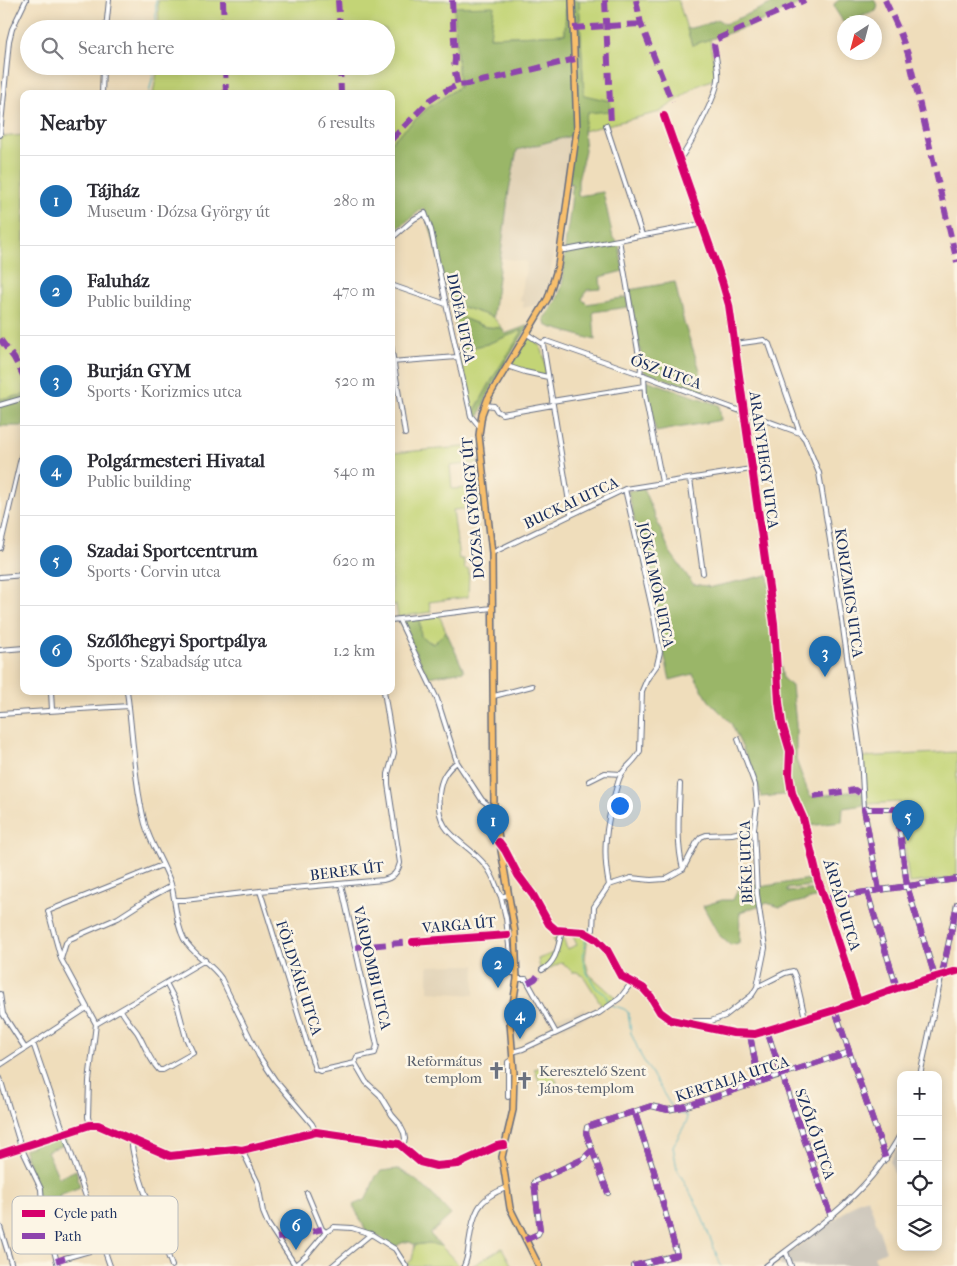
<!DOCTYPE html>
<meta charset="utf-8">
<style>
:root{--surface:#fff;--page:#f2f2f3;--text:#2b2b33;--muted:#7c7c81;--line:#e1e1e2;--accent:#1f6fb2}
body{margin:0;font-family:"IM FELL French Canon",serif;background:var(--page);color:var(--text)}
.controls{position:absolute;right:15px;bottom:15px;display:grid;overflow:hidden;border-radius:10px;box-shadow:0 2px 12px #0003}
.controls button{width:45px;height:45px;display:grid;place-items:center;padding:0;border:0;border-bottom:1px solid var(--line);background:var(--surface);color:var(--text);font:25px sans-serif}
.compass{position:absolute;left:837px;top:15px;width:45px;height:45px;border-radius:50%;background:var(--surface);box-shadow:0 2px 12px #0003;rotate:216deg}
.you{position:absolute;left:619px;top:805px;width:18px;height:18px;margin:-12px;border:4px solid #fff;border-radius:50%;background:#1a73e8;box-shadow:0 0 0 8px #1a73e833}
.badge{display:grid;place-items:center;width:32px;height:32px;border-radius:50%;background:var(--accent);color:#fff;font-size:16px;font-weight:700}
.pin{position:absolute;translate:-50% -41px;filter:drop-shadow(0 1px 2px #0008)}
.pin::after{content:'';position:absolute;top:26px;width:18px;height:15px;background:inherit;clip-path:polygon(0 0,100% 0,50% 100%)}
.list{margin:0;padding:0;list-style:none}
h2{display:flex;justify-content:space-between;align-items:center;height:65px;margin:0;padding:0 20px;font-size:21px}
h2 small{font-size:16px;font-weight:400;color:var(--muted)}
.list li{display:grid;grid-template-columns:32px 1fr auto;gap:15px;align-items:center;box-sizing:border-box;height:90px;padding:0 20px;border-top:1px solid var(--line)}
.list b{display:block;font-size:19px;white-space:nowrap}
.list p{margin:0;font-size:16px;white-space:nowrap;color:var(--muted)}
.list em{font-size:16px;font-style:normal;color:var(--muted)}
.icon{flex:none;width:28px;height:28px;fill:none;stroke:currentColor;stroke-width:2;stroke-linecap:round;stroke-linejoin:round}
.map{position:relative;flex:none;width:957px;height:1266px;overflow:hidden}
.search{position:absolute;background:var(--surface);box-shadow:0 2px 12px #0003;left:20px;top:20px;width:375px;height:55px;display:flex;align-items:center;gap:12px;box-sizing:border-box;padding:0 18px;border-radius:28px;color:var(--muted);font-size:19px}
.panel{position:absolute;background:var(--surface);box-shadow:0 2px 12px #0003;left:20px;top:90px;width:375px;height:605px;border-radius:10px}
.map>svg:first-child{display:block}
</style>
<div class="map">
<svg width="957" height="1266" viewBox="0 0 957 1266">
<rect width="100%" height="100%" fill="#fcf5e5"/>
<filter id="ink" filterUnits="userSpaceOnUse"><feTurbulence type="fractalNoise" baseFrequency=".02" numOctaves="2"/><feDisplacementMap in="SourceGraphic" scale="10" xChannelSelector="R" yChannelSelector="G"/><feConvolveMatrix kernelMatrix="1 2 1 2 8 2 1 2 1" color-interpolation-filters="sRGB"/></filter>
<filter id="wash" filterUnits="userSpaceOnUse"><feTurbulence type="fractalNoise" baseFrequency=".0096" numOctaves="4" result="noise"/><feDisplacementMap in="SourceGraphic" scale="20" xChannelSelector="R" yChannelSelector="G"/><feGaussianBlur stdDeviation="1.12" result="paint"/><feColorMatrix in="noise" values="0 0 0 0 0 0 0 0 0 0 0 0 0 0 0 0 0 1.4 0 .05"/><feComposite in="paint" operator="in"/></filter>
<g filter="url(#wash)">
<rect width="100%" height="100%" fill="#efddbb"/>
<path fill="#e1d2b6" d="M572 135 566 183 548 286 537 305 523 308V302L520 301 527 262 500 258 509 190 517 150Z
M453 965H475L474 995 428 992V966Z
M585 1008 590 1016 576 1023 575 1022 572 1023V1025H569L564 1029 562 1026 555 1029 550 1018 575 1012Z"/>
<path fill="#c9c3b8" d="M901 1142V1195L890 1161Z
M868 1198 886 1251 874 1256 878 1266H781L779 1259 810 1239 857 1202Z"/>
<path fill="#c3d476" stroke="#6f826a" d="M158 0H566L565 34 489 37 459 87 429 107 391 142V94H153L158 66H386V29H159Z
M579 0H678L692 45 710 39 716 78 697 86 660 112 583 131 587 113 610 110 609 101 584 96Z
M24 135V355L20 360 24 367V395L0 399V137Z
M451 303 493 317 502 328 486 327 452 314Z
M522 330H523L520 336 494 376 473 414 460 356 461 350 487 344Z
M531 338C545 348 544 356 546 372L544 376 510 366 525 341 528 338Z
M476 446 478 463 450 466 452 489 481 487 485 507 453 510 459 559H463L465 569 469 570 468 597 429 602 431 612 398 617 396 605H391V453Z
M439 615 446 631 434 644 421 637 419 618Z
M957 752V878L909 883 900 802 866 804 862 757Z
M572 934 588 936 585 959 589 974 616 998 603 1007 584 977 577 972H572L562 962 541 973 538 959 556 952 557 949 553 938 563 937 567 949 577 945Z
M543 1067 544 1070 551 1068 558 1085 547 1089 560 1086V1088L544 1092 534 1069Z
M429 1243 441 1246 460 1266H407L408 1263 412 1260 415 1245Z
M502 1248 512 1266H472Z"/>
<path fill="#9ab667" stroke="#5a7262" d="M566 0H579L584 95 610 101V111L587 113 583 131 585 150 578 181V196L603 192 613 238 619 244 623 271 600 277 601 289 587 290 582 299 587 304 627 297 628 307 593 312 595 340 550 327 546 325 544 318C569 288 562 274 566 238 569 220 572 203 572 184L566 183 571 136 517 150 509 190 493 317 450 303 431 230 423 208 391 234V142L429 107 459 87 454 7 494 6 490 37 565 34Z
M780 0H807L753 25 692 45 687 29 707 24 717 19 725 24Z
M839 0H874L878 6 876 11 844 23 835 9 834 4Z
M675 282 684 323 699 367 704 392 644 372 629 290Z
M452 314 486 327 502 328 505 334 529 325C510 356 489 386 478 420L473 414 494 376 523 330 487 344 461 350Z
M646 380 719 405 721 420 656 432 646 391Z
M24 395V426H0V399Z
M643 488 670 552 693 584 712 587 768 575 773 625 783 679 792 686 796 724V760L810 797 857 791 864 795V805L843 808 842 822 808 826 793 794 761 797 755 775 731 723 709 701 693 674 670 680 628 491Z
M419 618 421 637 433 644 446 631 464 671 428 677 400 621Z
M816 878 817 885 787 889V892L820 889 822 896 780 907 767 903 740 912 739 943 730 945 719 935 703 906 722 900H733L741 883 746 879 760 887Z
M64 1135 67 1144 47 1151 59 1178 76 1170 80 1187 59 1195 65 1224 81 1223 68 1236 51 1240 24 1149Z
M398 1169C420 1180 435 1197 451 1215L430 1234 441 1246 429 1243 415 1245C407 1239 402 1242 394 1248L382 1238 367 1233 353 1205 366 1199 376 1176 381 1171Z"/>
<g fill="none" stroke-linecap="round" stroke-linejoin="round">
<path stroke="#3eacbc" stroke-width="1" d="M156 0V29
M149 94 155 66
M587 932 591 927
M586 936 583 959 586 971 596 988 605 994 609 1003
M612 1005 624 1009 628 1012 631 1033 641 1056 671 1106
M676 1113 686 1115 687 1121 673 1146 677 1169 698 1207 721 1266"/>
</g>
</g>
<g filter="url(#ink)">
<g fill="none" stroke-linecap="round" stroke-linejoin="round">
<defs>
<path id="minor" d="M106 29 109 0
M102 94 103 66
M664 116 722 281 729 305 774 623 779 702 782 724 790 751 789 774 792 793 803 818 818 880 858 1002
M606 125 642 235
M0 135 9 41 12 29 26 0
M680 159C691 144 716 97 718 80 719 72 717 64 716 56
M391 239 414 219 425 213 431 230 446 304 471 416 479 426
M619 240 641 368 640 374
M560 250H566L702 224
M391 285 446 304
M527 334 541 343 546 341 640 374 800 433
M543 344 571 514
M735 344 764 340 769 344 800 433 805 439 819 473 835 571 861 756 864 809 879 890
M391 345 405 434
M391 362 457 357
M507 366 525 372 548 377
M644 375 645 396 662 482
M552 401 644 386
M0 405 24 398
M485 405 494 406 497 411 502 414 553 405
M690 479 703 573
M0 548 24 445
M492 553 625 489 751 469
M0 577 24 575
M391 620 492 608
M399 620 437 699 457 762 482 800 494 809
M0 650 24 648
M51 691 52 710
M127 691C133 735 134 781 145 824 151 845 164 863 171 884 176 902 175 922 184 939 193 955 211 963 221 978L259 1056 275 1080 312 1124 316 1132
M494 696 532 686
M0 714 129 706
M457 762C445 771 441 779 439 794 435 837 464 838 486 866 494 876 496 887 501 897L508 895
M589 781 605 773 621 774
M680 784C679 812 676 842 683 869
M864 809H897L907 886 935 977
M500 844 505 850 518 875 533 895 549 924 556 930 584 932 596 939 607 950 621 976 643 988 651 997 660 1012 671 1020 733 1033 755 1034 835 1010 897 988 957 971
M341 884 377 1045 375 1053 357 1057 355 1063
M609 885 631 878 651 880 665 879 683 869 697 842 701 837 706 835 732 834 754 829
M260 891 315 1069 320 1071 355 1063
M867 892 897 988
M501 897 506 918 512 973H517
M824 898 957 879
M175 900H185L260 891 383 880C393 878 398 872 400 863L388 784V774L394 753 384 691
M590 935 593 930 594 907 609 885C602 851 606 826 615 793 617 787 618 780 621 775 626 766 636 761 640 751L642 691 647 679 657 665 660 652 654 617 625 489
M61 959 66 943 70 939 118 918 149 898 171 886
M542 970C557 962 558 946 562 931
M517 979H526L556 1033
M757 987 785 973 793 971 796 978 805 1018
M0 994 3 1014 25 1048
M121 1010C125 1018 131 1024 137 1032 145 1045 148 1058 159 1070H163L193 1053 186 1038 177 1004 166 983
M835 1010 886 1159
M96 1024 205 960
M689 1024 694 1021H711L725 1016 752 995 757 987 765 948 757 894 754 829 757 805 755 785 738 739
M767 1031 831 1217
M750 1035 759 1082
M33 1043 110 1266
M512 1052 523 1049 599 1013 620 998 632 982
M355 1063 366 1082 380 1095 392 1115 399 1123 404 1133 405 1139 403 1146
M0 1065 87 1008
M920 1075 957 904
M0 1078 21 1147 41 1189 42 1204 58 1266
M508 1097V1062L513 1059
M90 1125 88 1117 89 1081 96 1024 61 959 48 911 162 865
M132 1140C129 1157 164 1244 172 1266
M242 1150 258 1183 263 1212 268 1224 295 1265
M0 1154 90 1125H98L170 1156 235 1149 242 1150 316 1132 399 1144 420 1162 436 1166 458 1164 497 1146 504 1145
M307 1193 322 1229 326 1232
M608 1193 586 1133 587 1127 651 1106 668 1110 687 1106 849 1052
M0 1227 12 1266
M525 1240 538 1234 540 1230 534 1182 583 1159 592 1150
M786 1252 791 1266
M65 1258 103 1247
M294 1266 306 1256 326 1232 334 1227 352 1228 371 1234 395 1249 406 1266
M332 1266 371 1234
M464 1266C468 1258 468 1251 469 1243 473 1215 477 1198 506 1188
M633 1266 677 1255 654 1171 635 1113
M766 1266C817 1228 871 1191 901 1133"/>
<path id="major" d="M539 1266 510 1208 502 1157 513 1110 514 1073 510 1023 517 979 515 932 494 809 492 553 479 435 482 414 488 398 548 298 558 266 577 130 572 0"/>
</defs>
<use href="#minor" stroke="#656c7f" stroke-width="6"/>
<use href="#major" stroke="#656c7f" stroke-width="8"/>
<use href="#minor" stroke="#fff" stroke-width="4"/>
<use href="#major" stroke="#f8bf6c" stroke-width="5"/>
<path stroke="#8e44ad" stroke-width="6" stroke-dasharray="12 6" stroke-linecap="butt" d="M223 0 224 29
M338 0 340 29
M452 0 455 59 454 68 458 85
M605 0 611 124
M636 0 641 24 672 102
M885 0 899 30 908 54 957 262
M573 28 641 24
M716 56 714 45 717 39 805 0
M225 66 226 94
M340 66 341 94
M391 140 429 101 441 93 458 85 467 84 510 75 575 59
M0 339 14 358 24 377
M813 796 855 790 864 796
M879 890 864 809H897L907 886 935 977
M867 892 897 988
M826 902 824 898 957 879
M356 947 413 942
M942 975 957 904
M528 983 535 979 541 971
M835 1010 886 1159
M767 1031 831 1217
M750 1035 759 1082
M608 1193 586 1133 587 1127 651 1106 668 1110 687 1106 849 1052
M277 1238 300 1235 322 1229
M525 1240 538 1234 540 1230 534 1182 583 1159 592 1150
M56 1261 65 1258
M633 1266 677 1255 654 1171 635 1113"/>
<defs>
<path id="cycleway" d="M664 116 722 281 729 305 774 623 779 702 782 724 790 751 789 774 792 793 803 818 818 880 858 1002
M499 842 505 850 518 875 533 895 549 924 556 930 584 932 596 939 607 950 621 976 643 988 651 997 660 1012 671 1020 733 1033 755 1034 835 1010 897 988 957 971
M413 942 507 935
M0 1154 90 1125H98L170 1156 235 1149 242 1150 316 1132 399 1144 420 1162 436 1166 458 1164 497 1146 504 1145"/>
</defs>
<use href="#cycleway" stroke="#fcf5e5" stroke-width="11"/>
<use href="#cycleway" stroke="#d6006c" stroke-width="8"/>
</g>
</g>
<defs>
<symbol id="church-bare" viewBox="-9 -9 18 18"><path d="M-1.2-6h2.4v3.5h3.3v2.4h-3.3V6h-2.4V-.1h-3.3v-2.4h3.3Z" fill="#6b7280" stroke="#fcf5e5" stroke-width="2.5" paint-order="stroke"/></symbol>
</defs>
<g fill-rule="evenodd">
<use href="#church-bare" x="484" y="1058" width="25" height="25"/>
<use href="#church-bare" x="512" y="1068" width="25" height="25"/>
</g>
<g text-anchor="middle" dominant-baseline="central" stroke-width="5" stroke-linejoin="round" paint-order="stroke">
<g font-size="15" fill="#1b2f5e" stroke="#fcf5e5">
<text transform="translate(461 318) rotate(78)">DIÓFA UTCA</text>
<text transform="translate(666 372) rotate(20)">ŐSZ UTCA</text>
<text transform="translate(764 460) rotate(82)">ARANYHEGY UTCA</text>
<text transform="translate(571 503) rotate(-25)">BUCKAI UTCA</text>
<text transform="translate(473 508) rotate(-95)">DÓZSA GYÖRGY ÚT</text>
<text transform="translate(656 585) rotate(78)">JÓKAI MÓR UTCA</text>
<text transform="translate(849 593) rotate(82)">KORIZMICS UTCA</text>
<text transform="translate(746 862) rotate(-92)">BÉKE UTCA</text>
<text transform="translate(347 871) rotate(-7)">BEREK ÚT</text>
<text transform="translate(842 905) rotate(73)">ÁRPÁD UTCA</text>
<text transform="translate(459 925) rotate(-5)">VARGA ÚT</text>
<text transform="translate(372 968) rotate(77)">VÁRDOMBI UTCA</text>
<text transform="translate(299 978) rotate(72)">FÖLDVÁRI UTCA</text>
<text transform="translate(732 1079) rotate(-18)">KERTALJA UTCA</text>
<text transform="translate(815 1134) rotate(71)">SZŐLŐ UTCA</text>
</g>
<g font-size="15" fill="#5b616d" stroke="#fcf5e5" text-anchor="end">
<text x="482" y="1061">Református<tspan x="482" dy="17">templom</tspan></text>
<text x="539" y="1071" text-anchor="start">Keresztelő Szent<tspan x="539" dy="17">János-templom</tspan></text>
</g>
</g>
<rect x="12" y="1196" width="166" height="58" rx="8" fill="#fcf5e5" stroke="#b8babc" stroke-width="1"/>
<rect x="22" y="1210" width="23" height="7" fill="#d6006c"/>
<rect x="22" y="1233" width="23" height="6" fill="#8e44ad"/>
<g font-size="14" fill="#1b2f5e">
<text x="54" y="1218">Cycle path</text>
<text x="54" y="1241">Path</text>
</g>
</svg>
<div class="controls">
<button>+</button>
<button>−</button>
<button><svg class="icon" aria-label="locate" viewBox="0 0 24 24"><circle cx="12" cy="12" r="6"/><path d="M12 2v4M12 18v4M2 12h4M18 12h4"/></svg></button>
<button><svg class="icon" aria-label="layers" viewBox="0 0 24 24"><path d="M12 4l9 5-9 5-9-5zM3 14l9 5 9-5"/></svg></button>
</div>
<svg class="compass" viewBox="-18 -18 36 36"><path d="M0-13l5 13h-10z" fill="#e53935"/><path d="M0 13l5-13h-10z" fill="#7c7c81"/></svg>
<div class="you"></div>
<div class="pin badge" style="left:493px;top:845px">1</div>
<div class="pin badge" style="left:498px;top:988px">2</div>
<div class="pin badge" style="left:825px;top:677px">3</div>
<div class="pin badge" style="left:520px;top:1039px">4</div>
<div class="pin badge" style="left:908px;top:841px">5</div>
<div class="pin badge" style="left:296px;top:1250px">6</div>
<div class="search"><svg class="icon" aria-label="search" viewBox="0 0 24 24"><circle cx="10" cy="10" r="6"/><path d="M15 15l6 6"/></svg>Search here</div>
<section class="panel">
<h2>Nearby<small>6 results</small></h2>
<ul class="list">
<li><span class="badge">1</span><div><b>Tájház</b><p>Museum · Dózsa György út</p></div><em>280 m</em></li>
<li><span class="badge">2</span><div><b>Faluház</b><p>Public building</p></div><em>470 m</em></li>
<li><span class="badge">3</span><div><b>Burján GYM</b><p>Sports · Korizmics utca</p></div><em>520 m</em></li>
<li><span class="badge">4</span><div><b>Polgármesteri Hivatal</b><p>Public building</p></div><em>540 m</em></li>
<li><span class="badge">5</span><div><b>Szadai Sportcentrum</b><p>Sports · Corvin utca</p></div><em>620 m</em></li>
<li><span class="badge">6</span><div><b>Szőlőhegyi Sportpálya</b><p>Sports · Szabadság utca</p></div><em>1.2 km</em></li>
</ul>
</section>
</div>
